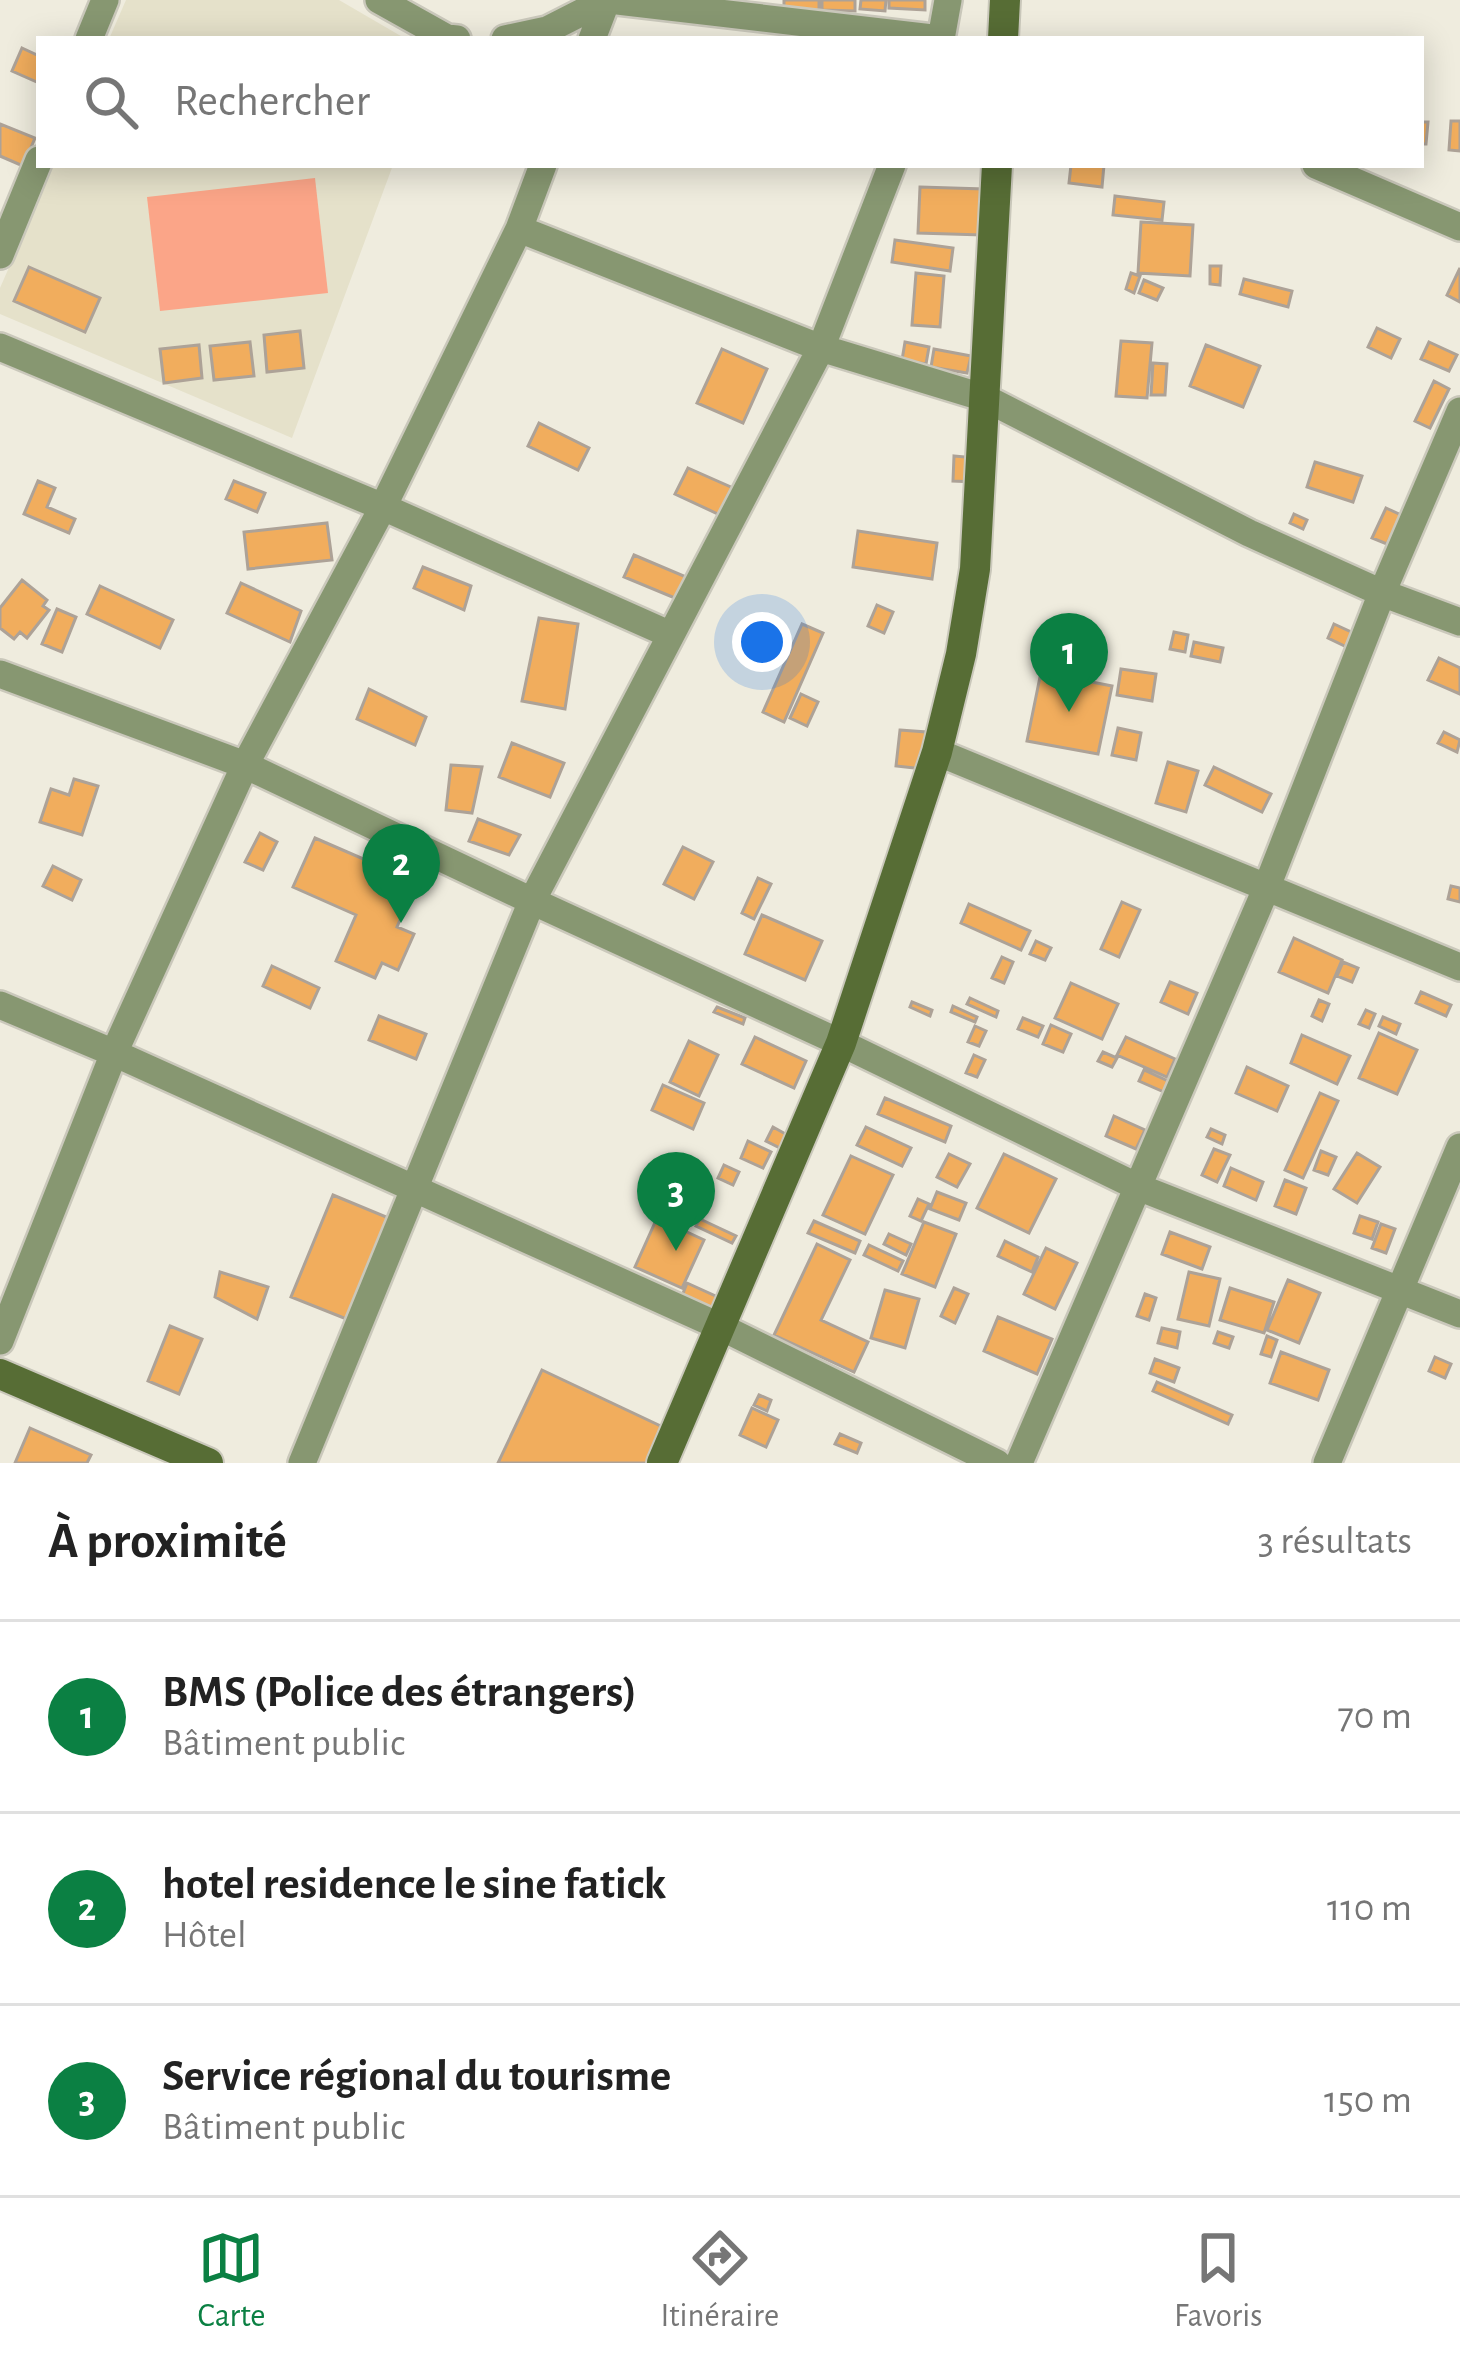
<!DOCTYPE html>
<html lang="fr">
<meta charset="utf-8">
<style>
:root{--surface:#fff;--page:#f6f6f6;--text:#222;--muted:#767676;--line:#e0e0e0;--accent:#0b8043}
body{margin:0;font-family:"Alegreya Sans",sans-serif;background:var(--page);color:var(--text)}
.you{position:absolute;left:762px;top:642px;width:42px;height:42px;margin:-30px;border:9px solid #fff;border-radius:50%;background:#1a73e8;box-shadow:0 0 0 18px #1a73e833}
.badge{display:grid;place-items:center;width:78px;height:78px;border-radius:50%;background:var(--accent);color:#fff;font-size:39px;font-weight:700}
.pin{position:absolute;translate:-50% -99px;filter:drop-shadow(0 3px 6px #0008)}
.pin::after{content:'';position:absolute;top:63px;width:42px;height:36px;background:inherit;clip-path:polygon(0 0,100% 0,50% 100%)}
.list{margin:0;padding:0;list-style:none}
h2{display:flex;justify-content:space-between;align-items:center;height:156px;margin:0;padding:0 48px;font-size:51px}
h2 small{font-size:39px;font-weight:400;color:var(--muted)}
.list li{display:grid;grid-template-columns:78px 1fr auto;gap:36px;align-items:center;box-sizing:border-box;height:192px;padding:0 48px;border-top:3px solid var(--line)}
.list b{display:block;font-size:45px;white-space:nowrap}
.list p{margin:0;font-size:39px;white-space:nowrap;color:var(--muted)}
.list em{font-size:39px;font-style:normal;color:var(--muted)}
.icon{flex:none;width:66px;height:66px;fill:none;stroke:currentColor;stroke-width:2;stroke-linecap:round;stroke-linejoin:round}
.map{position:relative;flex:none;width:1460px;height:1463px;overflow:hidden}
.search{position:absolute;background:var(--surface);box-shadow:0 6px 30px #0003;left:36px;right:36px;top:36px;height:132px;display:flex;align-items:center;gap:30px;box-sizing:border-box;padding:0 42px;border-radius:0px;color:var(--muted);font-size:45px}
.sheet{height:732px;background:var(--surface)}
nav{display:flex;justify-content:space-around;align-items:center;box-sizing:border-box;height:168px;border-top:3px solid var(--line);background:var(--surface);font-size:33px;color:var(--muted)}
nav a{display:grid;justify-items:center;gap:6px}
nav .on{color:var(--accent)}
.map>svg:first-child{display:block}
</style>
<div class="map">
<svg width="1460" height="1463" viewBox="0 0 1460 1463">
<rect width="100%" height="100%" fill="#efecde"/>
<path fill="#e5e1ca" d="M126 0H339L406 39H109Z
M54 165H393L292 438 0 314V288Z"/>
<path fill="#fba588" d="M315 178 328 293 160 311 147 197Z"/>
<path fill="#f1ad5d" stroke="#ada297" stroke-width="3" d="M784 0H819V12L784 11Z
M822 0H855V11L822 10Z
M861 0H886L885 11 860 9Z
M889 0H925V10L889 8Z
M22 48 39 56V83L12 71Z
M1451 121H1460V151L1449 150Z
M1421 122H1428L1426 144H1421Z
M0 124 35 138 23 166 0 156Z
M1071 165H1104L1102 187 1069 183Z
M920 187 984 189 982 235 918 233Z
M1115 196 1164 202 1162 220 1113 215Z
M1141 222 1193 225 1190 276 1138 273Z
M895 240 953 248 950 271 892 262Z
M1210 266H1221L1220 285 1210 284Z
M29 267 100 298 85 332 14 301Z
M1460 268V302L1447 295Z
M916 273 944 276 940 327 912 325Z
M1131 273 1140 276 1134 293 1126 289Z
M1244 279 1292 291 1288 307 1240 294Z
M1144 280 1163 288 1157 300 1139 293Z
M1377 328 1400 339 1391 358 1368 347Z
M300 331 304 368 267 372 264 335Z
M1121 341 1152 343 1147 398 1116 396Z
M250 342 254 376 214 380 210 346Z
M905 342 929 347 926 364 902 360Z
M1429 342 1457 355 1449 371 1421 359Z
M199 345 202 378 164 383 160 349Z
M1206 345 1260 366 1243 407 1190 386Z
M722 349 767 369 743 423 697 403Z
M934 349 971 356 967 373 931 367Z
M1153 363 1167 364 1165 395H1151Z
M1434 381 1449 389 1430 428 1415 421Z
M539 423 589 448 578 470 528 446Z
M954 456 977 458 975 482 953 481Z
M1315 462 1362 476 1353 502 1307 487Z
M688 468 733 488 720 515 675 494Z
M38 481 55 488 47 507 75 519 69 533 24 514Z
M234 481 265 493 257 512 226 499Z
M1386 508 1401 515 1387 544 1372 538Z
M1294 514 1307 520 1303 529 1290 523Z
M327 523 332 560 248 569 244 532Z
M858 531 937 543 932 579 853 567Z
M634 555 691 579 682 601 624 577Z
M423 567 471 586 464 610 414 588Z
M22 580 47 600 43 606 49 610 27 638 20 632 14 639 0 628V608Z
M241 583 301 611 290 642 227 613Z
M100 586 173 620 160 648 87 614Z
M877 605 893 612 884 633 868 626Z
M57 609 76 617 62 652 42 644Z
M539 618 578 624 565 709 522 701Z
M802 624 823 633 784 722 763 712Z
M1334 624 1362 637 1355 651 1328 638Z
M1174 632 1188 635 1185 652 1170 649Z
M1194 642 1223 648 1220 662 1191 656Z
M1439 658 1460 668V694L1428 680Z
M1121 669 1156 674 1152 701 1117 695Z
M1041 672 1112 686 1098 754 1027 741Z
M369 689 426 717 415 745 357 719Z
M801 694 818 702 807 726 790 718Z
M1118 728 1141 733 1136 760 1112 755Z
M900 730 926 732 924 769 896 766Z
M1444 732 1460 740 1457 752 1438 743Z
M512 743 564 763 550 797 499 777Z
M1168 762 1198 771 1186 812 1156 803Z
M451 765 482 767 472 813 446 810Z
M1214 767 1271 794 1262 812 1205 785Z
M74 779 98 786 82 835 40 822 51 789 69 795Z
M478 819 520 835 509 855 469 841Z
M260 833 277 842 263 870 245 862Z
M315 838 382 867 373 885 408 901 397 927 414 934 398 970 382 963 375 978 336 961 356 915 293 887Z
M683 847 713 862 694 899 664 884Z
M53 866 81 880 72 900 43 886Z
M758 878 771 884 754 919 742 913Z
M1451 886 1460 888V902L1448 899Z
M1122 902 1140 910 1119 957 1101 949Z
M969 904 1030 931 1021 950 961 923Z
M762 915 822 941 805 980 745 954Z
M1294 938 1342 960 1328 993 1279 972Z
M1036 941 1051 948 1045 960 1030 954Z
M1002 957 1013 962 1004 983 992 978Z
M1343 962 1358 968 1352 982 1337 976Z
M272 966 319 988 310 1008 263 986Z
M1170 982 1197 993 1188 1014 1161 1002Z
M1071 983 1118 1004 1102 1039 1055 1018Z
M1421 992 1451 1005 1446 1016 1416 1003Z
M970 998 998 1011 996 1017 967 1004Z
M1319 1000 1329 1004 1322 1021 1312 1016Z
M912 1002 932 1010 930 1016 910 1007Z
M953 1006 977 1017 975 1022 951 1012Z
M717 1007 745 1018 743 1024 714 1012Z
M1366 1010 1375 1014 1369 1028 1359 1024Z
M379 1016 426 1034 416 1059 369 1040Z
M1383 1017 1400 1024 1396 1034 1379 1026Z
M1023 1018 1043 1026 1038 1037 1018 1029Z
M1051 1025 1071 1034 1063 1052 1043 1044Z
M975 1026 986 1031 979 1046 968 1042Z
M1379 1033 1417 1050 1397 1094 1359 1078Z
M1302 1035 1350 1056 1337 1084 1291 1063Z
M755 1037 806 1061 794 1088 742 1064Z
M1126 1037 1175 1059 1167 1077 1117 1055Z
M689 1041 718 1055 699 1096 670 1082Z
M1103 1052 1117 1058 1112 1067 1098 1061Z
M974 1055 985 1060 977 1077 966 1073Z
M1247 1067 1288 1086 1277 1111 1236 1093Z
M1144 1070 1168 1081 1164 1092 1139 1081Z
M663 1085 704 1103 693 1129 652 1110Z
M1320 1093 1338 1101 1303 1178 1285 1170Z
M885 1098 951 1126 945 1142 878 1114Z
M1114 1116 1145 1130 1136 1149 1106 1136Z
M773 1127 791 1137 784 1150 766 1141Z
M866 1127 911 1148 902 1166 857 1145Z
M1211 1129 1225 1135 1222 1144 1207 1137Z
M748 1141 771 1152 763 1168 741 1158Z
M1214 1149 1230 1155 1217 1182 1202 1175Z
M1321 1151 1336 1157 1328 1175 1314 1170Z
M1357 1153 1380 1167 1357 1203 1334 1189Z
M949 1154 970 1164 957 1187 937 1177Z
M1004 1154 1056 1179 1029 1233 977 1208Z
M851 1156 893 1175 865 1234 823 1215Z
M724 1165 739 1172 733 1185 718 1178Z
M1231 1168 1263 1182 1256 1200 1224 1186Z
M1285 1180 1306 1188 1296 1214 1275 1206Z
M688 1182 700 1187 683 1224 671 1218Z
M937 1192 966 1203 959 1220 930 1209Z
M333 1195 396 1221 354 1322 291 1297Z
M918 1199 929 1204 921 1221 910 1216Z
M1360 1216 1378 1222 1372 1239 1354 1233Z
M657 1218 704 1240 682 1288 635 1267Z
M700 1219 736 1236 732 1243 696 1226Z
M814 1221 860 1241 855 1253 808 1233Z
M924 1222 956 1234 935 1287 902 1274Z
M1381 1224 1395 1229 1386 1253 1372 1248Z
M1170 1232 1210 1247 1202 1269 1162 1254Z
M889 1234 911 1244 906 1255 884 1244Z
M1005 1241 1038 1257 1032 1272 998 1256Z
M817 1244 850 1260 821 1320 868 1342 854 1372 774 1335Z
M869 1245 903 1261 898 1271 864 1255Z
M1046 1248 1077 1263 1055 1309 1024 1294Z
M220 1272 268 1287 257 1319 215 1297Z
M1189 1272 1220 1279 1209 1326 1178 1319Z
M1288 1280 1320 1293 1299 1343 1267 1330Z
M687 1283 722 1299 715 1312 682 1296Z
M954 1288 968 1294 955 1323 941 1316Z
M1230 1288 1274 1302 1264 1333 1220 1320Z
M885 1290 919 1299 905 1348 871 1338Z
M1145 1294 1156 1298 1149 1320 1137 1316Z
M998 1317 1052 1339 1037 1374 984 1351Z
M170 1326 202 1339 179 1394 148 1381Z
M1162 1328 1180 1332 1177 1348 1158 1343Z
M1218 1332 1233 1337 1229 1348 1214 1343Z
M1267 1336 1277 1340 1271 1357 1261 1354Z
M1281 1352 1329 1370 1318 1400 1270 1383Z
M1435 1357 1451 1364 1445 1378 1429 1371Z
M1155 1359 1179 1368 1174 1382 1150 1373Z
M542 1370 669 1430 654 1463H498Z
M1157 1382 1232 1415 1228 1424 1153 1391Z
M759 1395 771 1400 767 1411 754 1405Z
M752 1408 778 1420 766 1447 740 1435Z
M30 1428 91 1455 87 1463H15Z
M840 1434 861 1443 857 1453 835 1444Z"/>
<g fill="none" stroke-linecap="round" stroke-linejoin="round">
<defs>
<path id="street" d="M379 0 447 38 457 39
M609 0 941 39 948 0
M89 39 105 0
M505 39 547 30 606 0
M592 39 607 0
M1316 165 1460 227
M519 229 821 348 985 398 1249 533 1382 593 1460 622
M0 255 39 160
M0 347 383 507 671 635
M0 674 245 765 532 901 841 1043 1138 1187 1460 1314
M937 752 1460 967
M0 1005 114 1053 721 1327 997 1463
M0 1341 114 1053 245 765 383 507 519 229 543 165
M302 1463 532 901 821 348 892 165
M1019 1463 1266 889 1382 593 1460 411
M1327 1463 1460 1147"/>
<path id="secondary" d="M1003 39 1005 0
M0 1374 208 1463
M662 1463 841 1043 937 752 961 654 975 569 997 165"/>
</defs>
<use href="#street" stroke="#cac8bb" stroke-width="32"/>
<use href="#secondary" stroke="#cac8bb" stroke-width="34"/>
<use href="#street" stroke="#879771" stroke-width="27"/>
<use href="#secondary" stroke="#576d35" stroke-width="30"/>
</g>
</svg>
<div class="you"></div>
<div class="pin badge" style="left:1069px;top:712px">1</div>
<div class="pin badge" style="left:401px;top:923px">2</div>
<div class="pin badge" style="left:676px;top:1251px">3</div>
<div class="search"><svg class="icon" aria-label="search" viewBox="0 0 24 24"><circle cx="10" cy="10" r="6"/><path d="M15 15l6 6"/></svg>Rechercher</div>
</div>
<section class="sheet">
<h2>À proximité<small>3 résultats</small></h2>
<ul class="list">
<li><span class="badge">1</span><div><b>BMS (Police des étrangers)</b><p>Bâtiment public</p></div><em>70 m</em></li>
<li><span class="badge">2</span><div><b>hotel residence le sine fatick</b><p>Hôtel</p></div><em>110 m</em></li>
<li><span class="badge">3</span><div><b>Service régional du tourisme</b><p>Bâtiment public</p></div><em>150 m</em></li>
</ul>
</section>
<nav>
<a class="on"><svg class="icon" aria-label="map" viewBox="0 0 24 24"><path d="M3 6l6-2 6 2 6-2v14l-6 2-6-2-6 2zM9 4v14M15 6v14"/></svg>Carte</a>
<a><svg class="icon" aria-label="directions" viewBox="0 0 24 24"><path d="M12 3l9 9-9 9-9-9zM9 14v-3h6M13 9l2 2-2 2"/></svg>Itinéraire</a>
<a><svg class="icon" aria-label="saved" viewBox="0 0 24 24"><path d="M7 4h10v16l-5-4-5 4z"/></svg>Favoris</a>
</nav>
